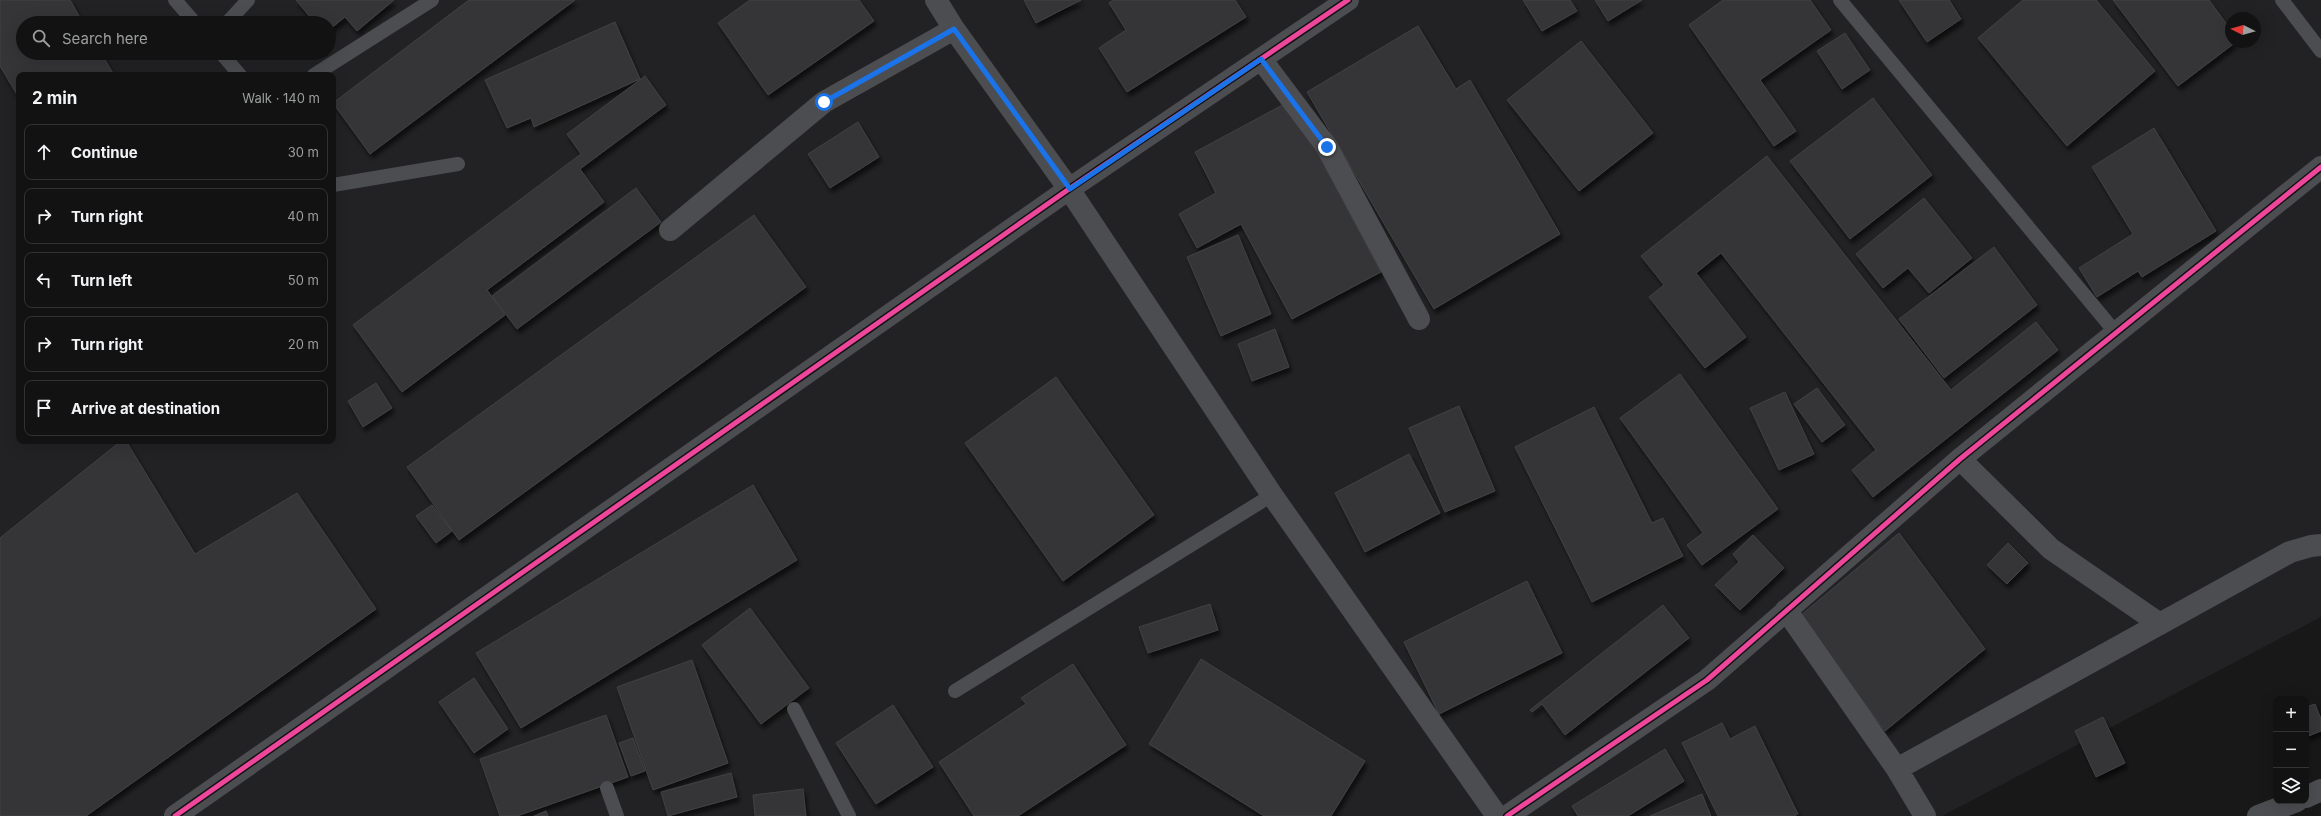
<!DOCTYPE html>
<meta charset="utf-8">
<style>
:root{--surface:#121212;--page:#1b1b1b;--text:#f1f3f6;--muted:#9c9e9f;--line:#313232}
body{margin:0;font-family:Inter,sans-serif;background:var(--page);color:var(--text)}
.controls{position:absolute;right:12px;bottom:12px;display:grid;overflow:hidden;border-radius:8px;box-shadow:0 4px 16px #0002}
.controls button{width:36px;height:36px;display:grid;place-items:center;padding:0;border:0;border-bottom:1px solid var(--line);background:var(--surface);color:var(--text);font:20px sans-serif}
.compass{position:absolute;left:2225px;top:12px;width:36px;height:36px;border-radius:50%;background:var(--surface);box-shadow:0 4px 16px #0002;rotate:276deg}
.stop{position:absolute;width:12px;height:12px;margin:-9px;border:3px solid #1a73e8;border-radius:50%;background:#fff}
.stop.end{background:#1a73e8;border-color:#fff;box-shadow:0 1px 4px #0008}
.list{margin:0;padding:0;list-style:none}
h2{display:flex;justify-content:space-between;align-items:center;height:52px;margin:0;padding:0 16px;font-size:17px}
h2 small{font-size:13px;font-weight:400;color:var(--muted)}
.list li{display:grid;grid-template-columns:26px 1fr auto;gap:12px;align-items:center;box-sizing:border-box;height:56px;margin:0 8px 8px;padding:0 8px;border:1px solid var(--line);border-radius:8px}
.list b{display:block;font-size:15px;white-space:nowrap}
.list em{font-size:13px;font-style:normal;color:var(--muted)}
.icon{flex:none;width:22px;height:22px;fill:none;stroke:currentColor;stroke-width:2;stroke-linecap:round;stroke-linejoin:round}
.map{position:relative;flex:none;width:2321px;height:816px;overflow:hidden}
.search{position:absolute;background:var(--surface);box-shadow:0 4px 16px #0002;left:16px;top:16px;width:320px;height:44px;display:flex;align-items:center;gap:10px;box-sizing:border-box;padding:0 14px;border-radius:22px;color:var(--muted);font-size:15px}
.panel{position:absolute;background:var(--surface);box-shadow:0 4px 16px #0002;left:16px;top:72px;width:320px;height:372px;border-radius:8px}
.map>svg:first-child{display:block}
</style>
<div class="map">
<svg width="2321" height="816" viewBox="0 0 2321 816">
<defs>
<filter id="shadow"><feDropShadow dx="2.5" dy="4.5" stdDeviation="2" flood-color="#0009"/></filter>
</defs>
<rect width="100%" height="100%" fill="#181818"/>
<path fill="#222224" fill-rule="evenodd" d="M0 0H2321V617L1942 816H0ZM2231 18H2255V42H2231ZM23 23H329V53H23ZM19 75H333V441H19Z"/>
<path fill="#363637" stroke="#404144" filter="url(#shadow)" d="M0 0H70L83 23H23V53H101L114 75H19V98L0 66Z
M296 0H394L357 31 345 17 329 30V23H315Z
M469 0H575L370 154 333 103Z
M750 0H859L874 21 768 95 718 23Z
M1024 0H1081L1036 23Z
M1113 0H1235L1246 17 1127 92 1099 48 1126 30 1109 3Z
M1523 0H1570L1577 11 1542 31Z
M1595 0H1642L1608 21Z
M1723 0H1810L1831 30 1760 80 1796 131 1774 146 1689 25Z
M1899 0H1949L1961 19 1927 42Z
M2023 0H2096L2155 71 2067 146 1978 38Z
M2113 0H2209L2231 30V42H2236L2178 86Z
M615 22 640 79 534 127 531 118 507 128 485 80Z
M1418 26 1456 89 1470 80 1560 234 1434 309 1307 92Z
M1845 33 1870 70 1842 89 1817 51Z
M1581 41 1653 133 1579 191 1507 100Z
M645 76 666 105 580 169 604 202 487 290 505 315 402 392 353 325 581 154 567 134Z
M1873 98 1932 175 1850 239 1790 161Z
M1290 101 1381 272 1292 319 1241 224 1197 248 1179 214 1216 193 1195 152Z
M858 122 879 157 830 188 808 154Z
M2154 128 2216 231 2142 277 2138 271 2097 297 2079 268 2133 234 2092 167Z
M1767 156 1951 390 2036 322 2058 350 1873 497 1852 470 1876 450 1721 253 1696 273 1746 337 1705 368 1649 297 1664 285 1641 256Z
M636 188 661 222 517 329 492 296Z
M1924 198 1972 258 1929 293 1908 268 1883 288 1856 254Z
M754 215 806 287 459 540 407 467Z
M1238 235 1271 314 1221 336 1187 257Z
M1994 247 2037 305 1944 378 1899 319Z
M1275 329 1289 367 1252 381 1238 344Z
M1680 374 1778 509 1702 565 1687 545 1703 533 1620 418Z
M1056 377 1154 515 1063 581 965 443Z
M376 383 392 408 363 427 348 401Z
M1817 388 1845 425 1822 442 1794 404Z
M1785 392 1814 454 1779 470 1750 408Z
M1459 406 1495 491 1445 512 1409 428Z
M1594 407 1652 523 1663 518 1683 556 1592 602 1515 447Z
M121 441H126L195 554 297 493 376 609 86 816H0V538Z
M1409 454 1440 513 1365 552 1335 493Z
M753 485 797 560 521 728 476 653Z
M432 505 452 531 436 543 416 516Z
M1899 533 1985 649 1885 731 1800 616Z
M1753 535 1784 568 1740 610 1715 585 1739 562 1733 554Z
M2008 543 2028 563 2007 584 1987 565Z
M1527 581 1562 653 1439 714 1404 642Z
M1210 604 1218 630 1148 653 1139 627Z
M1663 605 1689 638 1565 735 1542 704 1532 712 1530 710Z
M750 608 809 688 761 724 702 645Z
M1201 659 1365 761 1331 816H1264L1149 744Z
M692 660 728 763 653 790 617 687Z
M1073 664 1126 745 1018 816H974L939 762 1026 704 1021 698Z
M474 678 508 729 474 753 439 702Z
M2315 704 2321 719V731L2306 737V707Z
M893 705 933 767 876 804 836 743Z
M606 715 628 777 517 816H500L480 759Z
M2103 717 2125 763 2096 777 2075 731Z
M1722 723 1730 739 1755 726 1798 814 1794 816H1718L1682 743Z
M633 738 645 771 631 776 619 743Z
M1665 749 1684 781 1628 816H1578L1572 806Z
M731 773 737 797 668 816 661 792Z
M803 789 806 816H755L753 795Z
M1702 794 1711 816H1650Z
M546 811 548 816H534Z"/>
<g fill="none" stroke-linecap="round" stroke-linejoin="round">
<path stroke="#4c4d51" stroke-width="14" d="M175 0 195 23
M1840 0 2116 333
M2282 0 2321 51
M227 23 248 0
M221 53 240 75
M314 75 432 0
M333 185 458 164
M955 691 1272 495
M794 709 849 816
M607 788 617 816"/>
<path stroke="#4c4d51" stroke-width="22" d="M936 0 954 29 1069 189 1272 495 1497 816
M1261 59 1327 147 1419 319
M670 230 824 102 954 29
M1960 459 2051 549 2160 624
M1786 610 1897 769 1925 816
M1897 769 2290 552 2311 546 2321 545
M2306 797 2321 790
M175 816 1069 189 1348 0
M1507 816 1707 680 1960 459 2321 167
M2258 816 2297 801"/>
<defs>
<path id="cycleway" d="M175 816 1069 189 1348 0
M1507 816 1707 680 1960 459 2321 167"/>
</defs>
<use href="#cycleway" stroke="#121214" stroke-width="8"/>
<use href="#cycleway" stroke="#ed469a" stroke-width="5"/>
</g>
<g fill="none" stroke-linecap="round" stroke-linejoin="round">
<path stroke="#1a73e8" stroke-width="5" d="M824 102 954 29 1070 189 1261 59 1327 147"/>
</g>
</svg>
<div class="controls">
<button>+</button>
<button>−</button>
<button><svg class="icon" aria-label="layers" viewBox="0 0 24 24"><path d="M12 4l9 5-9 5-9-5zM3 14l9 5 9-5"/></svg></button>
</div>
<svg class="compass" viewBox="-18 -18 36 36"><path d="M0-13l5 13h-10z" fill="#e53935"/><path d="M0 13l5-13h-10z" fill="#9c9e9f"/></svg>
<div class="stop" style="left:824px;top:102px"></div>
<div class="stop end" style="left:1327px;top:147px"></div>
<div class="search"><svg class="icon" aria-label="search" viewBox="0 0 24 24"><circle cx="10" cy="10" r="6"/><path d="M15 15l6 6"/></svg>Search here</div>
<section class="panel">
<h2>2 min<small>Walk · 140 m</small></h2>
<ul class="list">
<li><svg class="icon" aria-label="ahead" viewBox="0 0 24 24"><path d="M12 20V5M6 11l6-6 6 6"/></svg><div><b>Continue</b></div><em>30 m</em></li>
<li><svg class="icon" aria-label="right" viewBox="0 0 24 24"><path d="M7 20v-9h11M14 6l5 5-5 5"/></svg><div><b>Turn right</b></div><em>40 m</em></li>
<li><svg class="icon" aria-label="left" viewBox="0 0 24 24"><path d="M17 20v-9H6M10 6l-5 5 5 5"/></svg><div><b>Turn left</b></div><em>50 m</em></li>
<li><svg class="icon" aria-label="right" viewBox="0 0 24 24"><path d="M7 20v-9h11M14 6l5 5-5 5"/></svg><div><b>Turn right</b></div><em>20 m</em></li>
<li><svg class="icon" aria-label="arrive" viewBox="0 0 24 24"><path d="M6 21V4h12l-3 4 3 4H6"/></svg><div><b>Arrive at destination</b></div></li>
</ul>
</section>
</div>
